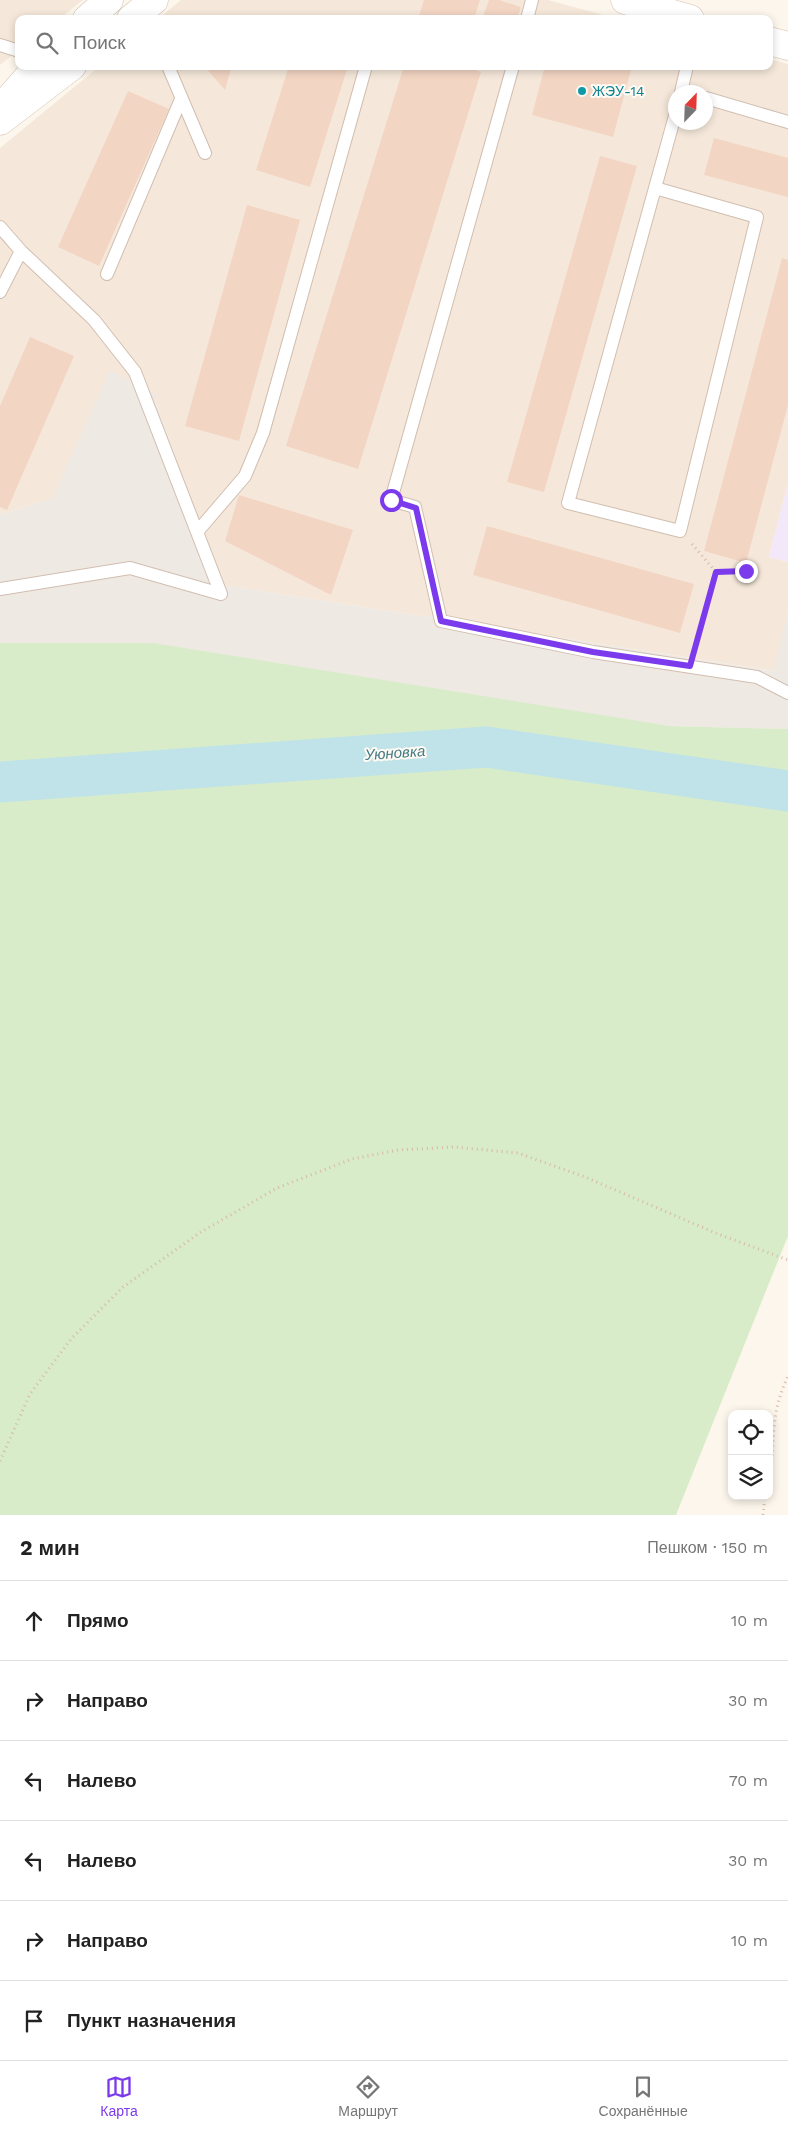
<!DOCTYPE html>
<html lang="ru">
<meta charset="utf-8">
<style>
:root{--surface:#fff;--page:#f2f2f2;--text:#222;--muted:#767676;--line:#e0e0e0;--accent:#7c3aed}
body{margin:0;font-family:"Work Sans",sans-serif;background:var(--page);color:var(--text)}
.controls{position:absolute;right:15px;bottom:15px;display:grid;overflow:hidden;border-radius:10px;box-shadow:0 2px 8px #0003}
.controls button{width:45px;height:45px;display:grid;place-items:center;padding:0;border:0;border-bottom:1px solid var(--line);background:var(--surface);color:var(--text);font:25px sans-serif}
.compass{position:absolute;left:668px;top:85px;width:45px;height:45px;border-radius:50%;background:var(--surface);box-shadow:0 2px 8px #0003;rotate:23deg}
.stop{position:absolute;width:15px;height:15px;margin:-11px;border:4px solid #7c3aed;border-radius:50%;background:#fff}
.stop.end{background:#7c3aed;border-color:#fff;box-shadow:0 1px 5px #0008}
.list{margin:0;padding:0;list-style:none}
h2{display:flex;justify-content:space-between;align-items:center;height:65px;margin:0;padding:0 20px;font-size:21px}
h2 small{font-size:16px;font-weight:400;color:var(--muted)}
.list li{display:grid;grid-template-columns:32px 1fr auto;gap:15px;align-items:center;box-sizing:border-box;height:80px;padding:0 20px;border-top:1px solid var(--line)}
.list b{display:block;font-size:19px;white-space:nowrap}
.list em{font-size:16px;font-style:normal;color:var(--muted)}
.icon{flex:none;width:28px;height:28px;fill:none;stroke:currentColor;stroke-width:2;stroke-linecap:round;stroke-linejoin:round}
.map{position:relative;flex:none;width:788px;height:1515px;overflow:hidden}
.search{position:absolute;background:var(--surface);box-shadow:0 2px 8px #0003;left:15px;right:15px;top:15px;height:55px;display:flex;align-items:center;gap:12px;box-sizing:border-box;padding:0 18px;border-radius:10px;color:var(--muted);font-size:19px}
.sheet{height:545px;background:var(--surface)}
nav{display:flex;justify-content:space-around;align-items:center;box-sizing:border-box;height:70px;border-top:1px solid var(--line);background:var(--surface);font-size:14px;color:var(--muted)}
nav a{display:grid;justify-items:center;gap:2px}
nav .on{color:var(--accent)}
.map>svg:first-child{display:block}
</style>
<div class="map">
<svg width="788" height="1515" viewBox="0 0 788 1515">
<rect width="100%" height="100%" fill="#fdf6ec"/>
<path fill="#f5e8da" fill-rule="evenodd" d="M0 0H83L59 19H19V50L0 65Z
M181 0H548L618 19H158Z
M769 59 788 64V483L769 557 788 562V610L775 671 222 585 155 400 111 371 52 499 0 514V148L100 66H769ZM676 92H706V122H676Z"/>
<path fill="#efe9e4" d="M110 370 158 395 155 400 222 585 774 671 788 610V729L670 726 0 643V514L52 499Z"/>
<path fill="#f3e8fa" d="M788 483V562L769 557Z"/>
<path fill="#d8ecc9" d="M0 643H153L670 726 788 729V1236L676 1515H0Z"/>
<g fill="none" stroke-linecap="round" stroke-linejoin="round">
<path stroke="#bfe3e8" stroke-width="41" d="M0 782 486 747 788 791"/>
</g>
<path fill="#f3d5c3" d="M424 0H480L474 19H418Z
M489 0H499L521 7 517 19H482Z
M204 66H232L225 90Z
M289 66H348L310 187 256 170Z
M404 66H464L481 72 358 469 286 446Z
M545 66H632L613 137 532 115Z
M128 91 169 109 99 266 58 247Z
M714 138 788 158V197L704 175Z
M600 156 637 166 544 492 507 482Z
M247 205 300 220 239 441 185 426Z
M782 258 788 260V405L746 563 704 551Z
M30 337 74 356 7 510 0 507V406Z
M239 495 353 530 331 595 225 541Z
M487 526 694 584 680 633 473 575Z"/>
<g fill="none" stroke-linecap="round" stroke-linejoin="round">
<defs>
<path id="service" d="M527 19 532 0
M0 45 19 51
M168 66 205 153
M513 66 391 500 415 507 441 621 593 652 757 677 788 693
M681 92 687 66
M706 98 788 122
M655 188 757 217 680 531 568 503 676 112
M0 227 21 251 94 320 135 372 221 594
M107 274 181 99
M0 292 21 251
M197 532 245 476 263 433 366 66
M0 589 130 568 221 594"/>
<path id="tertiary" d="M87 19 109 0
M131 19 154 0
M9 99 38 66
M0 121 72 66"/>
<path id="secondary" d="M625 0 690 19
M769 41 788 46"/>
</defs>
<use href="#service" stroke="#d1beb0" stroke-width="14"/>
<use href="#tertiary" stroke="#d1beb0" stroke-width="29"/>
<use href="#secondary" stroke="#d6c0b0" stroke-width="29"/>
<path stroke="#d9b8a5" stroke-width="3" stroke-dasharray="1 4" stroke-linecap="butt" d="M692 544 716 572
M694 651 716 572 746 571
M0 1461 30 1394 71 1339 123 1287 201 1232 277 1188 352 1159 398 1150 454 1147 518 1153 585 1177 718 1234 788 1260
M769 1476C773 1461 772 1445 774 1429 775 1411 780 1393 788 1376
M763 1515 765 1496"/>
<use href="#service" stroke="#fff" stroke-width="12"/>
<use href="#tertiary" stroke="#fff" stroke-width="28"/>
<use href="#secondary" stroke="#fff" stroke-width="28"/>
</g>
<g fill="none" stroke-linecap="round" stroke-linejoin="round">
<path stroke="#7c3aed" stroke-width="6" d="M391 500 416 508 441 621 593 652 690 666 716 572 746 571"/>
</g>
<circle fill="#0f9aa8" stroke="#fffaf3" stroke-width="2" cx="582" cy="91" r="5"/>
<g text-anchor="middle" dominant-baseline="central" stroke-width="4" stroke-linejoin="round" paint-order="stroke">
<g font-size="14" fill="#0d838f" stroke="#fffaf3" text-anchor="start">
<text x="592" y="91">ЖЭУ-14</text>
</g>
<g font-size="15" font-style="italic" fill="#437c86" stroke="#fffaf3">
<text transform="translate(395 753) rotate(-4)">Уюновка</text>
</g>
</g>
</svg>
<div class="controls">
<button><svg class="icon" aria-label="locate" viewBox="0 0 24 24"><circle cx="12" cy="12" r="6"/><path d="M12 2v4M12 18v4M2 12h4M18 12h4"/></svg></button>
<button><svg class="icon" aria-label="layers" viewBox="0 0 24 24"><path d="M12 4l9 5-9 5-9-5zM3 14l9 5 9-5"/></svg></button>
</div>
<svg class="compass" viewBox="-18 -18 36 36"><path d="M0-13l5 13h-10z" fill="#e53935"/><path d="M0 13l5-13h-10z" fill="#767676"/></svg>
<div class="stop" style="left:391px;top:500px"></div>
<div class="stop end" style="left:746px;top:571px"></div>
<div class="search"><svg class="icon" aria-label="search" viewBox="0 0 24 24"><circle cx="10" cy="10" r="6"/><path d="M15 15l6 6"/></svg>Поиск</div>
</div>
<section class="sheet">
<h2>2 мин<small>Пешком · 150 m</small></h2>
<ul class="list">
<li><svg class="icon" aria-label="ahead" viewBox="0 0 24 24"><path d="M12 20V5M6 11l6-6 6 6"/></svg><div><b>Прямо</b></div><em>10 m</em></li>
<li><svg class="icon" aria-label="right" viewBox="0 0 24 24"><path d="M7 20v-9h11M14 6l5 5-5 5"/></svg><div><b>Направо</b></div><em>30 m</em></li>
<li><svg class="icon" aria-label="left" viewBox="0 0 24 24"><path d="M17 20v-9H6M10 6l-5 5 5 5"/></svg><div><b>Налево</b></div><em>70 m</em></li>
<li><svg class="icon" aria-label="left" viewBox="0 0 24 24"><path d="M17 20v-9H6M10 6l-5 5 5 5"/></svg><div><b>Налево</b></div><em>30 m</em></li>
<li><svg class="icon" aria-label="right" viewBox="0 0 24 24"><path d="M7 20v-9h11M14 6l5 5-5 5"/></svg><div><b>Направо</b></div><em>10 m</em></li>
<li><svg class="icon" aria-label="arrive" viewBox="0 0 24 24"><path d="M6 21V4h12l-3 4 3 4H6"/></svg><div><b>Пункт назначения</b></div></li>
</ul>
</section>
<nav>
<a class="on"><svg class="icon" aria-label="map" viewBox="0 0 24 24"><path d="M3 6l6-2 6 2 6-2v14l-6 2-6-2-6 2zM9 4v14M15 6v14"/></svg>Карта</a>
<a><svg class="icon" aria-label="directions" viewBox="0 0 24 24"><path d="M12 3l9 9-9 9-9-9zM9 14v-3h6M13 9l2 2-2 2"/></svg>Маршрут</a>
<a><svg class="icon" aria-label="saved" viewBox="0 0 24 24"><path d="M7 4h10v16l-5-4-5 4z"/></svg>Сохранённые</a>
</nav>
